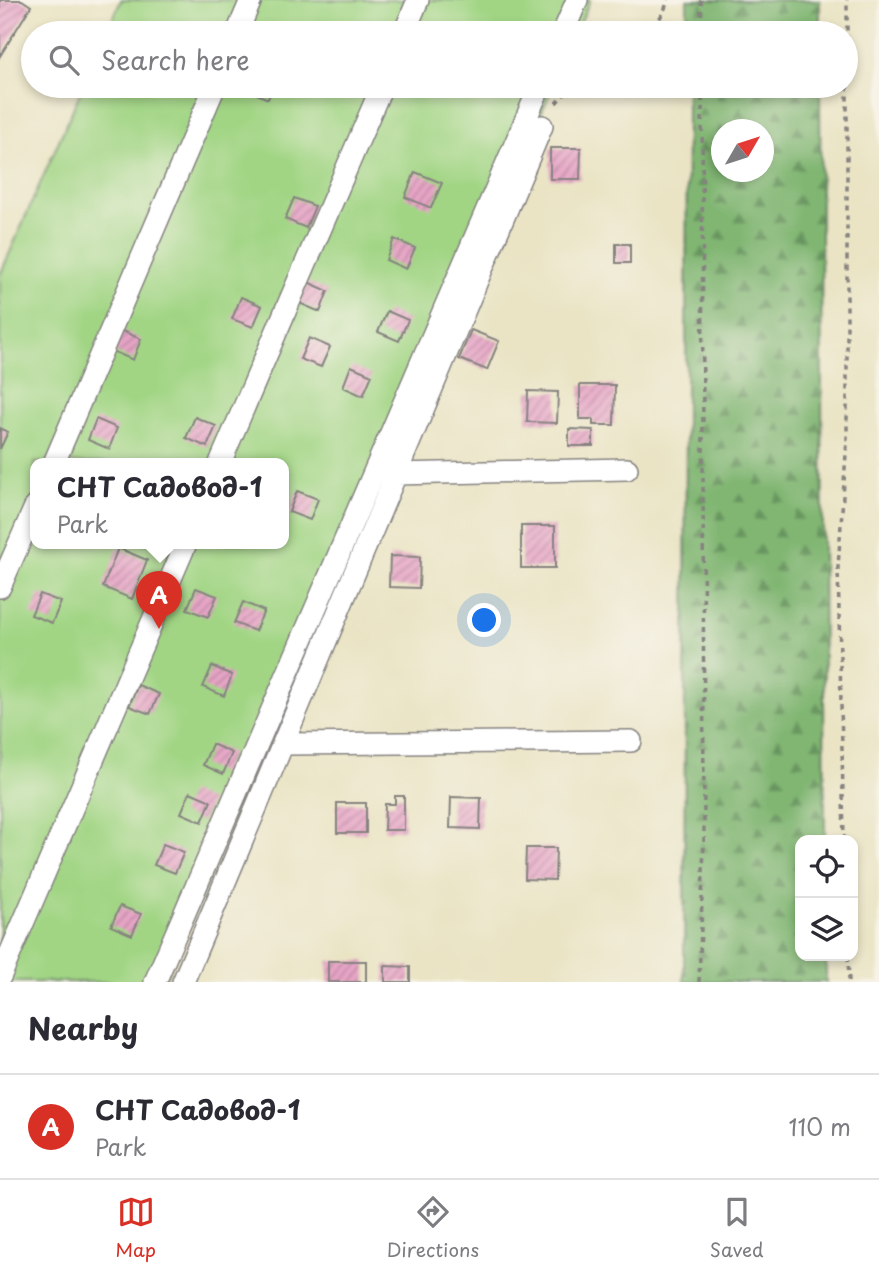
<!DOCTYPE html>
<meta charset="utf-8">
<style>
:root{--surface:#fff;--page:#f7f7f7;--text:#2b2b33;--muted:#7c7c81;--line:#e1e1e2;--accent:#d93025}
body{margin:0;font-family:"Playpen Sans",sans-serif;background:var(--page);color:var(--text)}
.controls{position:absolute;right:21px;bottom:21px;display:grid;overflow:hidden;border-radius:14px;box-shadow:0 4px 10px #0003}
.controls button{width:63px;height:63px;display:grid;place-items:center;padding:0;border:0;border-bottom:2px solid var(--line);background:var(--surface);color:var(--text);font:35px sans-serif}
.compass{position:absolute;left:711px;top:119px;width:63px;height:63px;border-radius:50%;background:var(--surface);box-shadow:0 4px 10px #0003;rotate:51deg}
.you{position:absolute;left:485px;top:621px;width:24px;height:24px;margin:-18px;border:5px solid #fff;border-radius:50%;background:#1a73e8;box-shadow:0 0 0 10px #1a73e833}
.badge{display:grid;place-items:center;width:46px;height:46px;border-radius:50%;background:var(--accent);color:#fff;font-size:23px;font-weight:700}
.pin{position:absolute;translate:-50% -58px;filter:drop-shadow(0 2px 4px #0008)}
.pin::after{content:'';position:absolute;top:37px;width:24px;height:21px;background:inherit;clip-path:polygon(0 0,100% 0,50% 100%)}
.popup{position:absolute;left:30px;top:458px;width:259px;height:91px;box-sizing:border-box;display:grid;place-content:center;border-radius:14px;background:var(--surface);filter:drop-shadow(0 2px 5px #0005);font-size:23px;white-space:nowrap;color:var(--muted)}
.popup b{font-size:26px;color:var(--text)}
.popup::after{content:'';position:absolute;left:50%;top:100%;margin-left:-14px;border:14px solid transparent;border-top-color:var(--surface)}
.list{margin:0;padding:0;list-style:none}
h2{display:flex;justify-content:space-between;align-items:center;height:91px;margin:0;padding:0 28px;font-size:30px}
h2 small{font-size:23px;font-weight:400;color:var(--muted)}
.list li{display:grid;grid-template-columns:46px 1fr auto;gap:21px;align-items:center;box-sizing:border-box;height:105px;padding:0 28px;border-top:2px solid var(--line)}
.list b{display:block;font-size:26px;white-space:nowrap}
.list p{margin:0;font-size:23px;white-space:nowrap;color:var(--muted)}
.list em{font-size:23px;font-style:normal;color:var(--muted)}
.icon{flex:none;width:38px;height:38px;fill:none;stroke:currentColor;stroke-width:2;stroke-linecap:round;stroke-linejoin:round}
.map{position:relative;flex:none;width:879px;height:982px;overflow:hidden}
.search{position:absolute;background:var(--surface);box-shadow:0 4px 10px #0003;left:21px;right:21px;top:21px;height:77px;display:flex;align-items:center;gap:18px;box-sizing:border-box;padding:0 24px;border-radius:38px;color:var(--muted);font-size:26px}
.sheet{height:196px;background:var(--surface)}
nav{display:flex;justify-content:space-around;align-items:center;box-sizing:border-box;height:98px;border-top:2px solid var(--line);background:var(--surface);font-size:19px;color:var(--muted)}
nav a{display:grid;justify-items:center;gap:4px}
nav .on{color:var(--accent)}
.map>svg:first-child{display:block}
</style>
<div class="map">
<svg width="879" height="982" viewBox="0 0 879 982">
<defs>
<pattern id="forest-firs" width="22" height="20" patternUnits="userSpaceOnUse" patternTransform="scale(1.75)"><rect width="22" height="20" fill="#80b672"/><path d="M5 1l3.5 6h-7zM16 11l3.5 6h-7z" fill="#68945f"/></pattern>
<pattern id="building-hatch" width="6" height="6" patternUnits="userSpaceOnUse" patternTransform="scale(1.75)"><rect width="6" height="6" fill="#e7a5c6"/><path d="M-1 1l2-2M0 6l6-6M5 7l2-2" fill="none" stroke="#bb86a2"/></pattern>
</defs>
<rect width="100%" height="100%" fill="#f7f3e8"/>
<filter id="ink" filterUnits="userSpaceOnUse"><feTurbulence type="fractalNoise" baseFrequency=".0143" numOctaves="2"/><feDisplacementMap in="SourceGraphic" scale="14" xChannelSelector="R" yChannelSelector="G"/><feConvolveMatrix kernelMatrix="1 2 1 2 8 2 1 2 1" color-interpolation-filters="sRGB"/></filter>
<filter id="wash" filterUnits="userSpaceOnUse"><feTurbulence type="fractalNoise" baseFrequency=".00686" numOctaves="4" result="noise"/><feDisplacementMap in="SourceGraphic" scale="28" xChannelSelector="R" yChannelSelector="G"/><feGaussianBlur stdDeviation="1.57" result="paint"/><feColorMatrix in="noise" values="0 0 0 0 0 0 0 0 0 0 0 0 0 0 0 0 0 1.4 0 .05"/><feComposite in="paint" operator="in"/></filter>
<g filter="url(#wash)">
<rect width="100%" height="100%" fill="#eae4c5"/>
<path fill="url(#forest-firs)" stroke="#516c56" stroke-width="2" fill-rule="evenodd" d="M687 0H820V33H687Z
M687 86H820L825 840H800V956H826V982H684ZM722 130H764V172H722Z"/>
<path fill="#a1d584" stroke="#627c60" stroke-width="2" fill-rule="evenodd" d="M121 0H590L576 33H107Z
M83 86H553L164 982H0V275ZM35 463H283V543H35Z"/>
<g id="blocks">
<path fill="url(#building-hatch)" d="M0 0H22L31 6 0 56Z
M249 86H274L268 99 248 90Z
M550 148H581L580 179H550Z
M415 172 442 183 431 208 405 197Z
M294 198 315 206 306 228 285 219Z
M394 239 415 248 406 269 386 260Z
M616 244H630V263H616Z
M308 282 328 291 320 312 299 303Z
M241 297 262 306 253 327 232 319Z
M387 311 408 320 399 341 378 332Z
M120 330 141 339 133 360 112 351Z
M471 330 499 341 487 370 459 359Z
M309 338 330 347 321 367 300 359Z
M351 366 372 375 363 396 343 387Z
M580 385H615L614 425H593V419H580Z
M528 391 558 392 557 423 527 422Z
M195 417 216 426 207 447 186 438Z
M96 419 117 428 109 449 88 440Z
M0 428 8 432 0 449Z
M569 429 593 430V446H569Z
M297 491 318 499 310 520 289 512Z
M521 526H555V568H521Z
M118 548 147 560 132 599 103 587Z
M390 556 420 557 419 588 389 587Z
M196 588 217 596 208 617 187 609Z
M40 594 61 602 52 623 31 615Z
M243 602 264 611 255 631 234 623Z
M212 666 232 675 224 696 203 687Z
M138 685 159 694 150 714 129 706Z
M212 744 232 753 223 774 203 765Z
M190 792 211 801 202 822 181 813Z
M395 796H404V830H384L385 804H395Z
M451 797 481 798 480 829 450 828Z
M337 803H366V833H337Z
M163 844 184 852 175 873 154 865Z
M526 848H556L555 880 525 879Z
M120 906 141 914 132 935 111 926Z
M328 961H366V982H328Z
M385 966 410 967V982H385Z"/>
</g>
</g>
<g filter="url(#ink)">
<use href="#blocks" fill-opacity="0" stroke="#868380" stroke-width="2"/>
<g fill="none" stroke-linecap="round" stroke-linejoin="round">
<defs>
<path id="minor" d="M237 33 251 0
M404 33 418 0
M563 33 577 0
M54 463 215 86
M220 463 382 86
M396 474 627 469
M0 587 35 507
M283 744 631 741
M0 977 186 543
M155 982 540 86
M183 982 542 126"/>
</defs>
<use href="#minor" stroke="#868380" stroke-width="24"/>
<path stroke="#868380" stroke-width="3.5" stroke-dasharray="5 5" stroke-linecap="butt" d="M701 0V33
M646 33C657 25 664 13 668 0
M556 103 572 86
M844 840 838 567 847 440V0
M848 956 849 982
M699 982 704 843 702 86"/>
<use href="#minor" stroke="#fff" stroke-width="21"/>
</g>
</g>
</svg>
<div class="controls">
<button><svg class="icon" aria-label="locate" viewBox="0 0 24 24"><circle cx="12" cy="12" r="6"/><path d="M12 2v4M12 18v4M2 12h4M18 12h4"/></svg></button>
<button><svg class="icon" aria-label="layers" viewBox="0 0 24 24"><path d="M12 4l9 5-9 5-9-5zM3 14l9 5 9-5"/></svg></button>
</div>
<svg class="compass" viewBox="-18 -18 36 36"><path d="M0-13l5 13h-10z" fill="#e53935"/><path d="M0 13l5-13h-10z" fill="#7c7c81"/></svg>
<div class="you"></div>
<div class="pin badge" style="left:159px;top:629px">A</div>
<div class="popup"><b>СНТ Садовод-1</b>Park</div>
<div class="search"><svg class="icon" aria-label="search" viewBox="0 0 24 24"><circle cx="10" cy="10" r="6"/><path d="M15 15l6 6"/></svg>Search here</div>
</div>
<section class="sheet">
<h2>Nearby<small></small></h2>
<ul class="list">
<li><span class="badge">A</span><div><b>СНТ Садовод-1</b><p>Park</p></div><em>110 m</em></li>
</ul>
</section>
<nav>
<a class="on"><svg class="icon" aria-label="map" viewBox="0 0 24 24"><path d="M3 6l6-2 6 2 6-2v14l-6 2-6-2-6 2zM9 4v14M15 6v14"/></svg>Map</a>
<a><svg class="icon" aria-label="directions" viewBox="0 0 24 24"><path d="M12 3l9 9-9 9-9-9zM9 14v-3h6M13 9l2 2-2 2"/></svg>Directions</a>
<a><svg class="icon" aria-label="saved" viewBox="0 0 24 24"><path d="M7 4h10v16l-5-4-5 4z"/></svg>Saved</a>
</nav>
